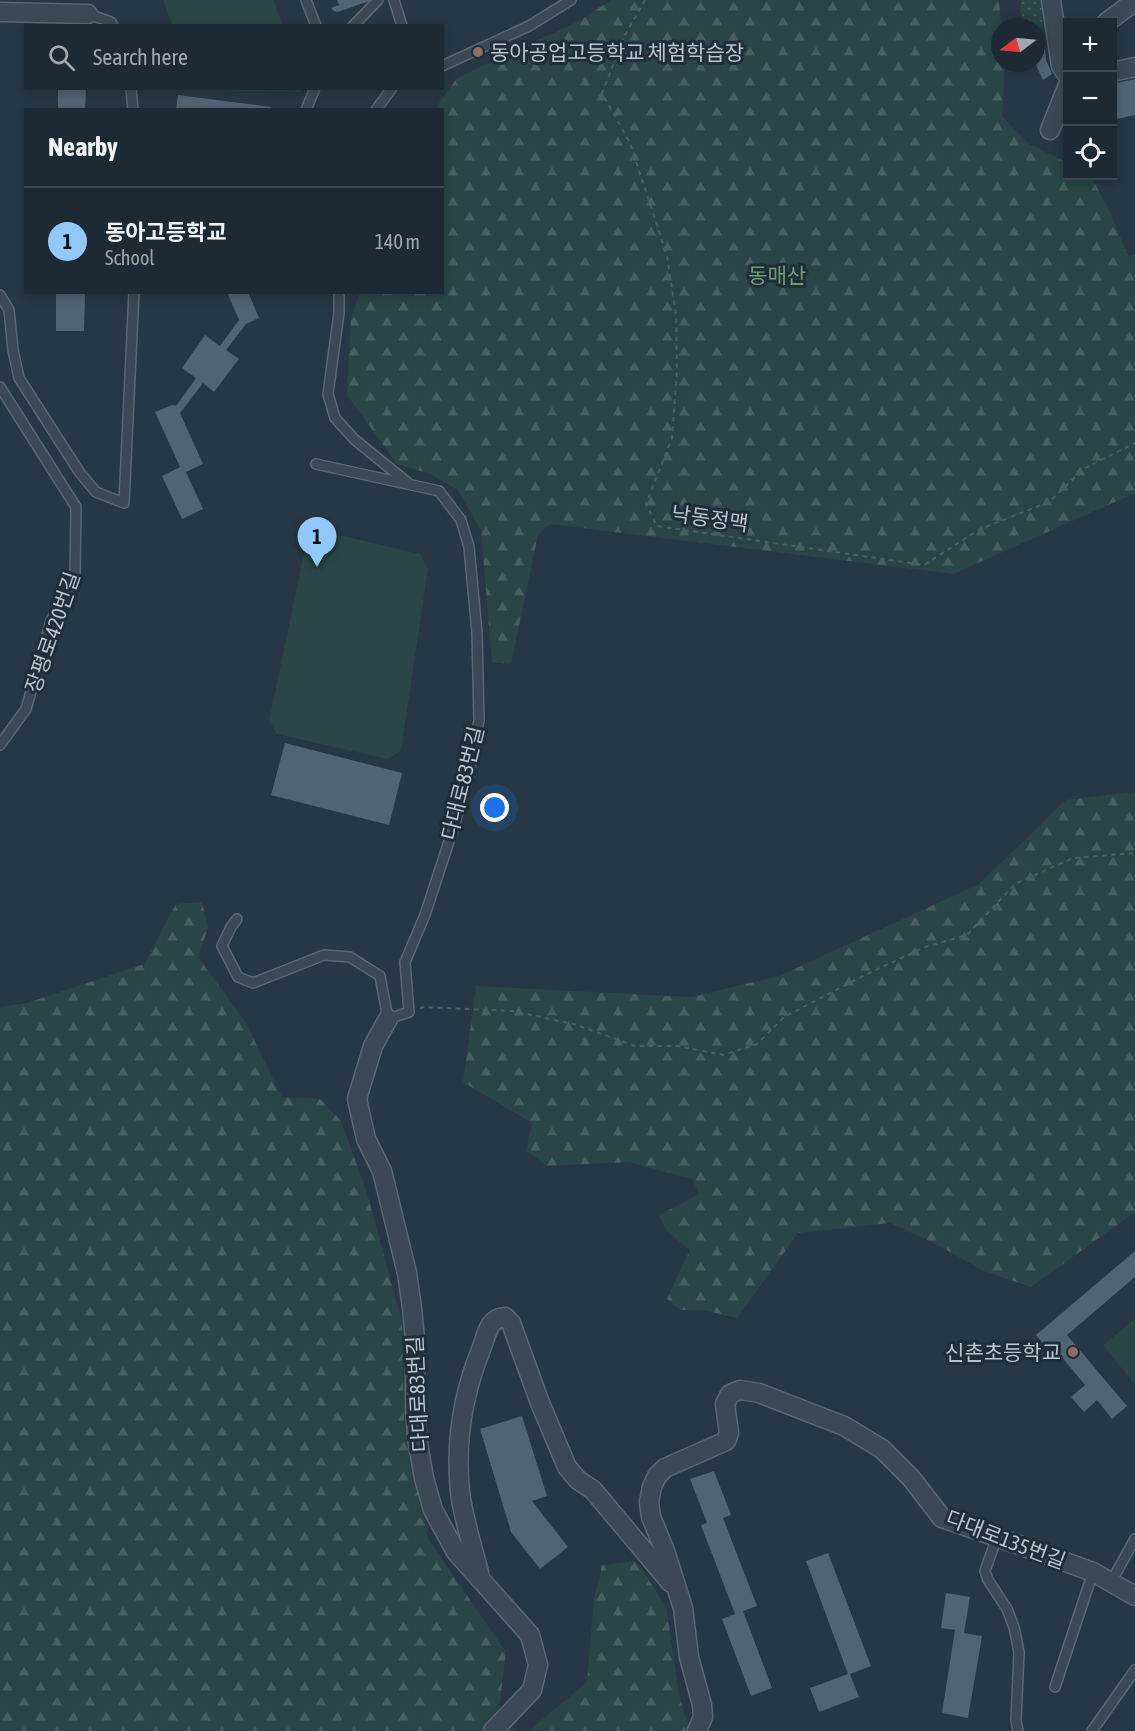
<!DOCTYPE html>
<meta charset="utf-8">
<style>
:root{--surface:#1d2a33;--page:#2a363f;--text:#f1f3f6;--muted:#a0a7ac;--line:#3b464e;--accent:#91c8fa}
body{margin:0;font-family:"Asap Condensed","Noto Sans KR",sans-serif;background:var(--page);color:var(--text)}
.controls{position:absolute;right:18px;top:18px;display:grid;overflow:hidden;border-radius:0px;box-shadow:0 3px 9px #0003}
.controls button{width:54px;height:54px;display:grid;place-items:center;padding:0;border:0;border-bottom:2px solid var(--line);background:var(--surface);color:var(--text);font:30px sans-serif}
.compass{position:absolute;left:991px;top:18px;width:54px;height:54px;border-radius:50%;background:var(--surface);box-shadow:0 3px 9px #0003;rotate:254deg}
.you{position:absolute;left:495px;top:808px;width:21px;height:21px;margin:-15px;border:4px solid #fff;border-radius:50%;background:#1a73e8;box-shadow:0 0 0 9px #1a73e833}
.badge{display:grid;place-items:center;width:39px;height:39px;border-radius:50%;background:var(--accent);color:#111;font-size:20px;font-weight:700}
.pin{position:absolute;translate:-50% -50px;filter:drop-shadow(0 2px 3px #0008)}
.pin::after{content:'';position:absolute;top:32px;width:21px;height:18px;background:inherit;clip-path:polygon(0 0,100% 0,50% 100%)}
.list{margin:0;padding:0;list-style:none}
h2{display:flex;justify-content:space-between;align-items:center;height:78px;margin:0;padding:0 24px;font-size:26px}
h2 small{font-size:20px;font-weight:400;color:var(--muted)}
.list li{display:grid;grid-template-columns:39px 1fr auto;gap:18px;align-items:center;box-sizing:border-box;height:108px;padding:0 24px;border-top:2px solid var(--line)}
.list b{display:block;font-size:22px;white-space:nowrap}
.list p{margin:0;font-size:20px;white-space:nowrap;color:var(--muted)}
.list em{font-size:20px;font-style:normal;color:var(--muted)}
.icon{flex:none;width:33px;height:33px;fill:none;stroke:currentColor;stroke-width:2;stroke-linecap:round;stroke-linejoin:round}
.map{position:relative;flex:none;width:1135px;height:1731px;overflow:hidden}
.search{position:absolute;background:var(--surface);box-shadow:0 3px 9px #0003;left:24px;top:24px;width:420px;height:66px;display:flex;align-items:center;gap:15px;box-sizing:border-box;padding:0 21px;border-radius:0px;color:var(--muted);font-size:22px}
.panel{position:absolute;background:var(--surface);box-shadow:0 3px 9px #0003;left:24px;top:108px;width:420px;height:186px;border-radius:0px}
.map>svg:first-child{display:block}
</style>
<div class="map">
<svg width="1135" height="1731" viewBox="0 0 1135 1731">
<defs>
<pattern id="forest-firs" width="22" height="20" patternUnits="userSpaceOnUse" patternTransform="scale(1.5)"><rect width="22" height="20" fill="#294545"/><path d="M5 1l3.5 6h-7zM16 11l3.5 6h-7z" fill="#465e5f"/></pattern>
<pattern id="garden-dots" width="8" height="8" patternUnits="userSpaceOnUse" patternTransform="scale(1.5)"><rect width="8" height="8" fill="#294545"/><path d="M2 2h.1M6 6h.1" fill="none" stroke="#465e5f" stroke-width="1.8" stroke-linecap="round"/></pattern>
</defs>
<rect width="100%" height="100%" fill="#273844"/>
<path fill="#294545" d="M163 0H273L283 25H172Z
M183 89 301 88V92L183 90Z
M313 529 420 554 428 569 401 751 387 759 277 734 269 721 304 553Z
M1135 1319V1385L1103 1345Z"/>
<path fill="url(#forest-firs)" d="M611 0H999L1001 27H1000V63L1005 64 1002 117 1029 144 1067 163 1068 176H1091L1111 214 1128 256 1135 255V493L953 574 550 524 538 535 511 664 492 662 481 531 458 490 431 474 397 464 347 395 351 317 360 293 442 292V110L435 109 457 78 577 22Z
M1135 792V1212L1031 1287 984 1271 936 1244 890 1223 798 1233 737 1318 703 1310H680L667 1299 690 1250 667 1231 659 1215 700 1194 692 1179 629 1162 547 1166 526 1151 532 1123 463 1082 476 986 692 997 779 976 979 884 1066 800Z
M202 902 208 928 198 957 246 1023 282 1097 320 1099 341 1121 367 1193 402 1322 404 1419 428 1539 506 1652 498 1718 517 1731H0V1007L27 1003 144 964 176 904Z
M636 1561 666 1606 679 1695 690 1731H529L587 1682 594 1600 602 1565Z"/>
<path fill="url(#garden-dots)" d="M1021 0H1041L1043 27H1027L1020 10Z"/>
<path fill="#526371" d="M337 0H372L338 12 334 11 331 8 339 5Z
M1044 37 1046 60 1052 74 1043 80 1035 63 1036 38Z
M1135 79V115L1112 120V84Z
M58 88H86L85 110H58Z
M178 95 271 107V110H176Z
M56 292H85L84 331H56Z
M227 292H248L259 318 246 324 226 350 239 359 214 392 203 383 180 413 203 464 186 472 203 509 182 519 162 476 180 467 155 412 172 405 176 406 196 378 182 368 205 335 220 346 239 320Z
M285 743 402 773 389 825 271 795Z
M1135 1251V1277L1067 1335 1127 1406 1112 1419 1097 1400 1084 1412 1071 1397 1085 1385 1052 1345 1047 1349 1036 1335Z
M522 1416 547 1496 532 1501 568 1547 540 1569 511 1532 480 1429Z
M714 1471 731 1515 723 1518 757 1606 743 1611 772 1688 751 1696 722 1619 735 1614 701 1525 707 1523 690 1479Z
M828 1553 871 1666 850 1674 859 1697 819 1712 810 1688 848 1674 806 1561Z
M946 1593 970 1597 964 1633 982 1636 968 1718 942 1713 955 1630 941 1628Z"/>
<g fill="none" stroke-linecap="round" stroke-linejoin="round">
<defs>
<path id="lane" d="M306 0 316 26
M394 0 402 26
M88 14 111 22 113 26
M353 26 378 0
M442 66 529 26 571 0
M131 88 133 110
M306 110 315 88
M376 110 392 88
M339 292V313L328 394 335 418 354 439 408 483
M0 295 9 310 13 350 19 378 80 473 96 492 124 503 134 292
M0 387 76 507 75 577 51 621 26 709 0 745
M237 919 231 927 222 946 238 977 253 983 324 955 350 957 380 976 388 1019 409 1012 405 962 425 915 454 826 469 774 479 720 477 633 469 547 461 520 439 491 316 464
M997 1537 985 1571 988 1580 1007 1609 1014 1627 1019 1652 1016 1720 1018 1731
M1111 1582 1135 1539
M1055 1687 1093 1572
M1092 1731 1135 1670"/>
<path id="street" d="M1051 0 1061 66 1068 76
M0 12 88 14
M1107 22 1135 1
M1112 72 1135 67
M1050 130 1068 85
M388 1019 373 1046 357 1099 366 1139 382 1171 407 1273 412 1308 415 1340V1413L418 1444 424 1478 433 1510 456 1552 530 1635 538 1665 532 1690 493 1731
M480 1577C474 1551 463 1518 460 1492 455 1442 463 1393 482 1347 487 1333 489 1318 505 1317L511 1323 540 1403 567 1467 578 1480 593 1490 671 1583
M697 1731 703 1717 702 1705 689 1657 683 1608 665 1551 651 1517 649 1502 652 1487 657 1476 665 1468 726 1441 729 1433 725 1404 730 1394 740 1390 759 1393 844 1426 882 1449 911 1478 942 1518 997 1537 1093 1572 1135 1596"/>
</defs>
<use href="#lane" stroke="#5a6771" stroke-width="12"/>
<use href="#street" stroke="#5a6771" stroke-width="21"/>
<path stroke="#486160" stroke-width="2" stroke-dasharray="4.5 4.5" stroke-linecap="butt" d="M645 0 625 35 602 93 630 143 667 256 676 315 677 371 672 438 646 504 657 526 924 565 980 529 1049 502 1085 468 1135 443
M420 1008 424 1007 512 1011 574 1024 635 1046H678L723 1055 757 1044 784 1017 867 974 925 947 967 935 1015 884 1073 858 1135 853"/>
<use href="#lane" stroke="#3c4954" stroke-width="9"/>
<use href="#street" stroke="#3c4954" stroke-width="18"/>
</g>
<g fill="#8d6e63" stroke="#202e39" stroke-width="2">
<circle cx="478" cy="52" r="6"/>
<circle cx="1073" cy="1352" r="6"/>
</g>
<g text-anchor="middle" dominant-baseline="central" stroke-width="6" stroke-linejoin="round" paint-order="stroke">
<g font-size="21" fill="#b9c4cd" stroke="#202e39" text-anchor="start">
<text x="490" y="52">동아공업고등학교 체험학습장</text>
<text x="1061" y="1352" text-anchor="end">신촌초등학교</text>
</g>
<g font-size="21" fill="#709e74" stroke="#202e39">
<text x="777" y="275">동매산</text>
</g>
<g font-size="21" fill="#b9c4cd" stroke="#202e39">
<text transform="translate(710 518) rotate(8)">낙동정맥</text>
<text transform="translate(52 632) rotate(-71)">장평로420번길</text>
<text transform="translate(462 783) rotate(-76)">다대로83번길</text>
<text transform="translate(417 1394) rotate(-93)">다대로83번길</text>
<text transform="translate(1006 1539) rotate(21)">다대로135번길</text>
</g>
</g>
</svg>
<div class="controls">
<button>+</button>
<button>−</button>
<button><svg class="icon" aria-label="locate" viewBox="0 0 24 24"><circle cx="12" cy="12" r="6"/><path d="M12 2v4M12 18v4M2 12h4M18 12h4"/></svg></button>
</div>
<svg class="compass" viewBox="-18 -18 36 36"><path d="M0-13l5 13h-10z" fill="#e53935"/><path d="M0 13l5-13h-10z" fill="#a0a7ac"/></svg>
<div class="you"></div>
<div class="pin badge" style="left:317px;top:567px">1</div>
<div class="search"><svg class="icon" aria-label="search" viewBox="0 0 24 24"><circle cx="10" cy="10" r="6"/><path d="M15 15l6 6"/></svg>Search here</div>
<section class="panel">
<h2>Nearby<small></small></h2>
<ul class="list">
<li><span class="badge">1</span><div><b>동아고등학교</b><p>School</p></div><em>140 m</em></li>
</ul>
</section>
</div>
